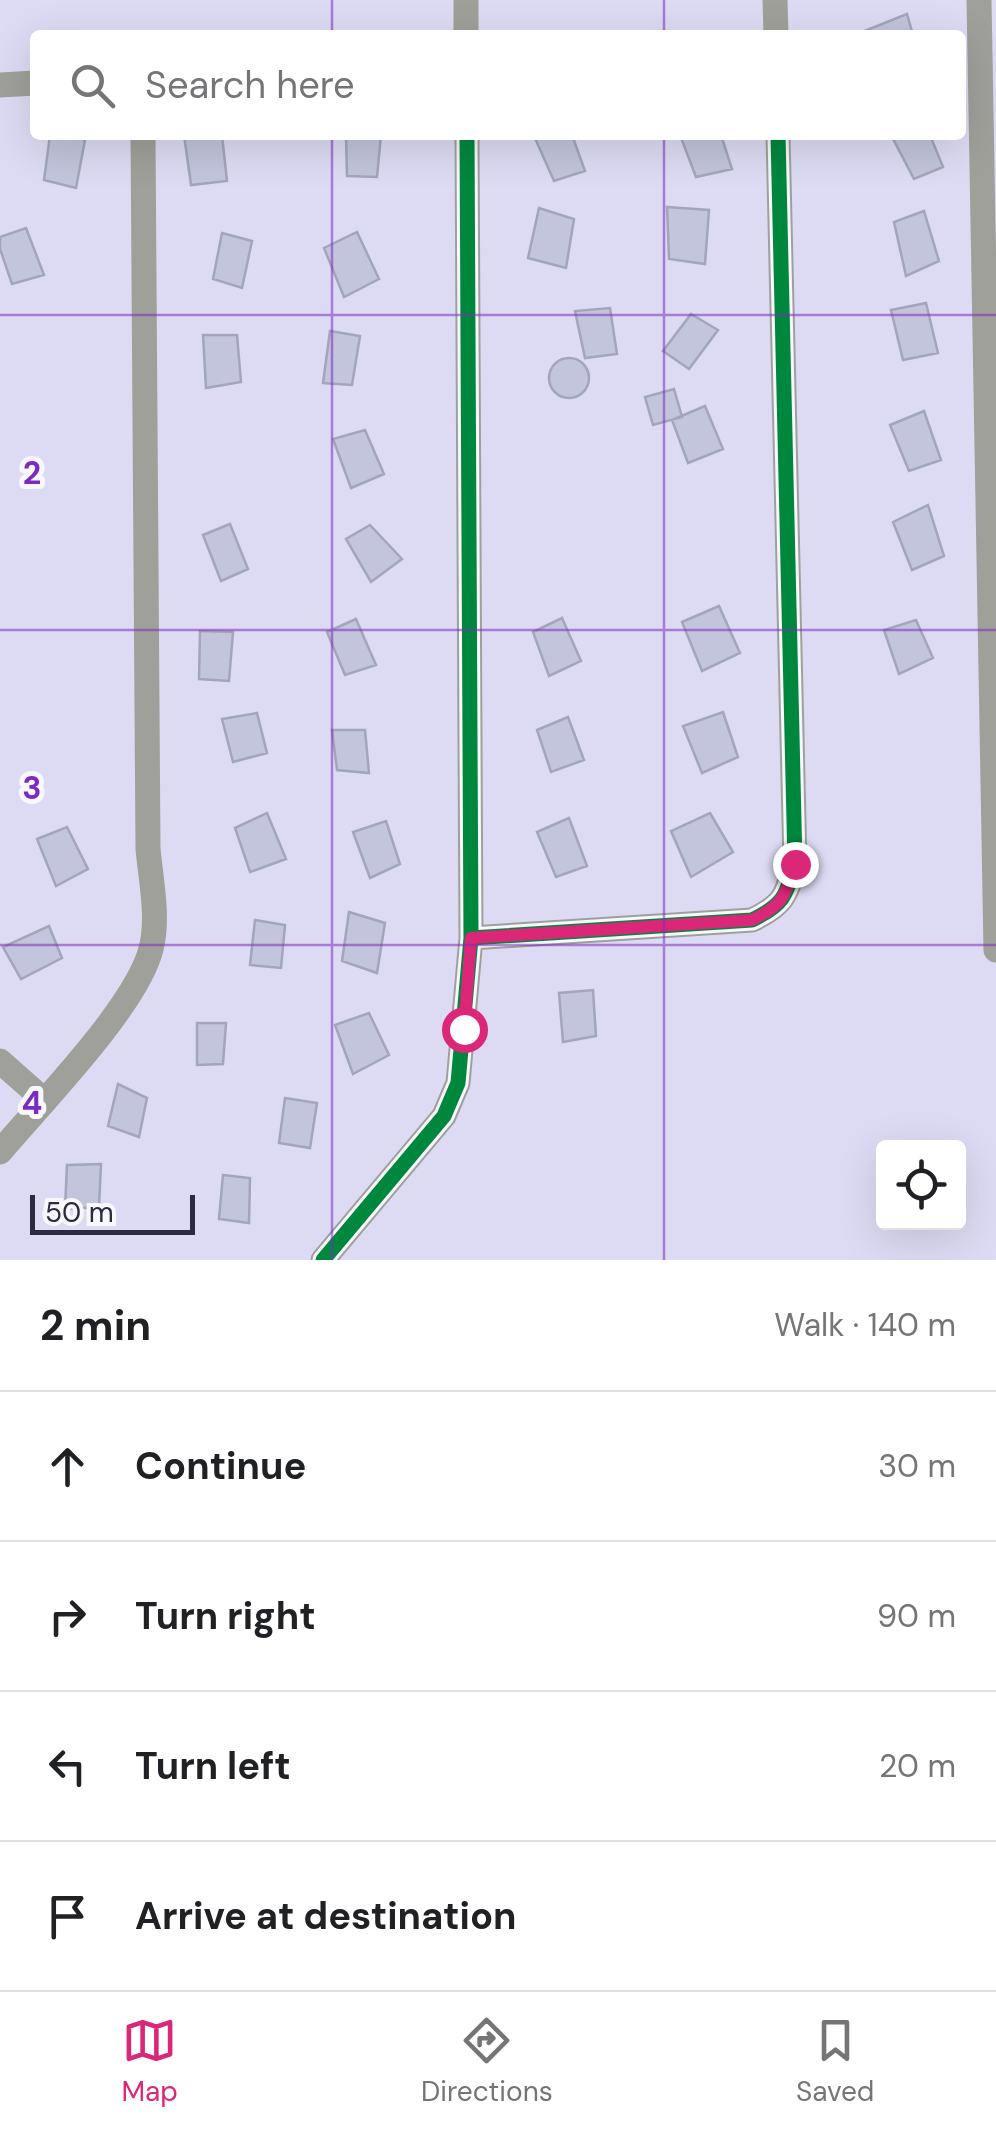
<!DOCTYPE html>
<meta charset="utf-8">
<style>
:root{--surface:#fff;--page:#f2f2f2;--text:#202124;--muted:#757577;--line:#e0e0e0;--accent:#db2777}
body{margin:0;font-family:"DM Sans",sans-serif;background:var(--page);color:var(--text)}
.controls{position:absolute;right:30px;bottom:30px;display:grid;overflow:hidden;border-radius:10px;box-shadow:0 10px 40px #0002}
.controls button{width:90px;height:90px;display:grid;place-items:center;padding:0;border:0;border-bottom:2px solid var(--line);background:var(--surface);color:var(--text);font:50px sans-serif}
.scale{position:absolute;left:30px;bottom:25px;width:165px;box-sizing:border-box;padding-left:10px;border:5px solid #2c2a3f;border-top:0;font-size:28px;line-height:35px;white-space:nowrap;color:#2c2a3f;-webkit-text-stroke:8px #f7f7fd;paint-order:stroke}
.stop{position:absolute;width:30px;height:30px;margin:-22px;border:8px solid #db2777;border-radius:50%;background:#fff}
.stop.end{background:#db2777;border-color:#fff;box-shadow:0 2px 10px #0008}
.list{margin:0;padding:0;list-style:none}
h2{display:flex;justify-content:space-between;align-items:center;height:130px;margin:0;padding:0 40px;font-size:42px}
h2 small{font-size:32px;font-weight:400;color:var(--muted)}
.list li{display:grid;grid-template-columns:65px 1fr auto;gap:30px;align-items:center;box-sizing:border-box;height:150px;padding:0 40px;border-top:2px solid var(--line)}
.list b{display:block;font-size:38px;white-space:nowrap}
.list em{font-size:32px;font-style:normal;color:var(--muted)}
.icon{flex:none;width:55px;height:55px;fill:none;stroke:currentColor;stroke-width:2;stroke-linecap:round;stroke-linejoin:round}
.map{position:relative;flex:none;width:996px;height:1260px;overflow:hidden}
.search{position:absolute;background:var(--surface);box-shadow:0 10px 40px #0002;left:30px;right:30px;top:30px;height:110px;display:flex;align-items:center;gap:25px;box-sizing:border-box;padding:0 35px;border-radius:10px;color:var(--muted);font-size:38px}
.sheet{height:730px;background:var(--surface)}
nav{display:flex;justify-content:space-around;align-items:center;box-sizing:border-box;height:140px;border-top:2px solid var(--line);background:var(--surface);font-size:28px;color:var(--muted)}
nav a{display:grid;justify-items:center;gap:5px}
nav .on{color:var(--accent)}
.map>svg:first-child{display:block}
</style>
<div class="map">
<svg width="996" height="1260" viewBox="0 0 996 1260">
<rect width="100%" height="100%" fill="#dcdbf3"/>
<path fill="#c2c5db" stroke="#a3a6ba" stroke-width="2.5" d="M907 14 913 35H863L862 32Z
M50 135H73L85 140 76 188 44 180Z
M184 135H222L227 181 191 185Z
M346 135H381L377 177 347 176Z
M572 135 585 171 554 181 534 136Z
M680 135H721L732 169 696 177Z
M891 135H930L943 167 914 179Z
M667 207 709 210 705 264 669 259Z
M539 208 574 219 566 268 528 258Z
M924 211 939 261 906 276 894 222Z
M26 228 44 275 12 284 0 249V237Z
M357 232 379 279 344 297 324 248Z
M222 233 252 241 242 288 213 279Z
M926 303 938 353 903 360 891 310Z
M610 308 617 354 585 358 575 311Z
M691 314 718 330 689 369 663 351Z
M330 331 360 336 352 385 323 383Z
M203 335H237L241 382 206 388Z
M549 378a20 20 0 1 1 40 0a20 20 0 1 1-40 0Z
M674 389 682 417 653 425 645 397Z
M705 406 723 449 688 463 672 420Z
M924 411 941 460 909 471 890 425Z
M365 430 384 474 351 488 333 439Z
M928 505 944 556 912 570 893 522Z
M230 524 248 569 221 581 203 535Z
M370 525 402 559 371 582 346 539Z
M719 606 740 653 702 671 682 622Z
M562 618 581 661 549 676 533 632Z
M356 619 376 665 345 675 327 632Z
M916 620 933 658 899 674 884 630Z
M200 631 233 632 229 681 199 679Z
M723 712 738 757 702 773 683 726Z
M257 713 267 753 233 762 222 719Z
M568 717 584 760 551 772 537 730Z
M332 730H365L369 773 337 770Z
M267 813 286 859 250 872 235 828Z
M710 813 733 852 691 877 671 831Z
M569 818 587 866 556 877 537 832Z
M386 821 400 864 370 878 353 832Z
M67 827 88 869 56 886 37 839Z
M349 912 385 923 377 973 342 961Z
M255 920 285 925 281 968 250 965Z
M49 926 62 958 21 979 3 947Z
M593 990 596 1036 563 1042 559 993Z
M369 1013 389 1055 353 1074 335 1025Z
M197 1023H226L223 1064 197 1065Z
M118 1084 147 1098 139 1137 108 1126Z
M285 1098 317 1103 310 1148 279 1143Z
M101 1164 99 1207 65 1209 67 1165Z
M223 1175 250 1178 249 1223 219 1219Z"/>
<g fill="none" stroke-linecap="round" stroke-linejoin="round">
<path stroke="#a0a09a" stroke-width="25" d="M466 0V35
M775 0 776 35
M979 0 996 950
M0 85 35 83
M471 938 752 920C783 905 786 897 795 864L778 135
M0 1061 44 1100
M0 1152C41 1103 136 1007 151 949 159 918 151 881 148 849L143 135
M323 1260 444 1116 458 1083 471 938 467 135"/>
<defs>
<path id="cycleway" d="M471 938 752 920C783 905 786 897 795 864L778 135
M323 1260 444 1116 458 1083 471 938 467 135"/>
</defs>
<use href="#cycleway" stroke="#f7f7fd" stroke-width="21"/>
<use href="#cycleway" stroke="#00873e" stroke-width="15"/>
</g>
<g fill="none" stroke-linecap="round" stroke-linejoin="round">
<path stroke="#db2777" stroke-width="12" d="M464 1029 471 938 752 920C783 905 785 897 795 864"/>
</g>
<path fill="none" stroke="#7b2cbf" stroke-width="2.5" stroke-opacity="0.55" d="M332 0V35M664 0V35M332 135V1260M664 135V1260M0 315H996M0 630H996M0 945H996"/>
<g font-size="32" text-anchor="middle" font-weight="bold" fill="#7b2cbf" stroke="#f7f7fd" stroke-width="10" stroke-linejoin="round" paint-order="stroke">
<text x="32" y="484">2</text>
<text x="32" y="799">3</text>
<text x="32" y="1114">4</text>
</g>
</svg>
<div class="controls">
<button><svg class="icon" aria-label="locate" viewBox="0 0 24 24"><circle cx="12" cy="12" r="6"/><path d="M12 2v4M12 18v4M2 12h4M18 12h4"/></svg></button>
</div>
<div class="scale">50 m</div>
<div class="stop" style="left:464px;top:1029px"></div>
<div class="stop end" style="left:795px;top:864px"></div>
<div class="search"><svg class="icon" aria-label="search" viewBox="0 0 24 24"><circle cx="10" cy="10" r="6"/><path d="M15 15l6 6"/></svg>Search here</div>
</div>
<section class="sheet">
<h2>2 min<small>Walk · 140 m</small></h2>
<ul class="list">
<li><svg class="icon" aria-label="ahead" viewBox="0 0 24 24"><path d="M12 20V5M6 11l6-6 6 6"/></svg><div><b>Continue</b></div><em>30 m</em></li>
<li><svg class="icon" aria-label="right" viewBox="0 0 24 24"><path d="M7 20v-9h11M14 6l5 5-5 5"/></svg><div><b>Turn right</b></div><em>90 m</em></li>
<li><svg class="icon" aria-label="left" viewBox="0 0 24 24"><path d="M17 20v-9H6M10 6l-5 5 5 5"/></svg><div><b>Turn left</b></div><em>20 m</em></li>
<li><svg class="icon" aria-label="arrive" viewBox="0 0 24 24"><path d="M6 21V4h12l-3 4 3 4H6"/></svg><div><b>Arrive at destination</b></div></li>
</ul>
</section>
<nav>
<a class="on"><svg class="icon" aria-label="map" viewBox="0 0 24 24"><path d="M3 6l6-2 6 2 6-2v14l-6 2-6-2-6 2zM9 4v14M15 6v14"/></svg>Map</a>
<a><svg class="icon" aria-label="directions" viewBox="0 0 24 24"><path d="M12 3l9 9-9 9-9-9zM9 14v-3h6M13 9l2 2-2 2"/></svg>Directions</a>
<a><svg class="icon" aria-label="saved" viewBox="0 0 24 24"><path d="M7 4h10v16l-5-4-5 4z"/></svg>Saved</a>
</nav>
